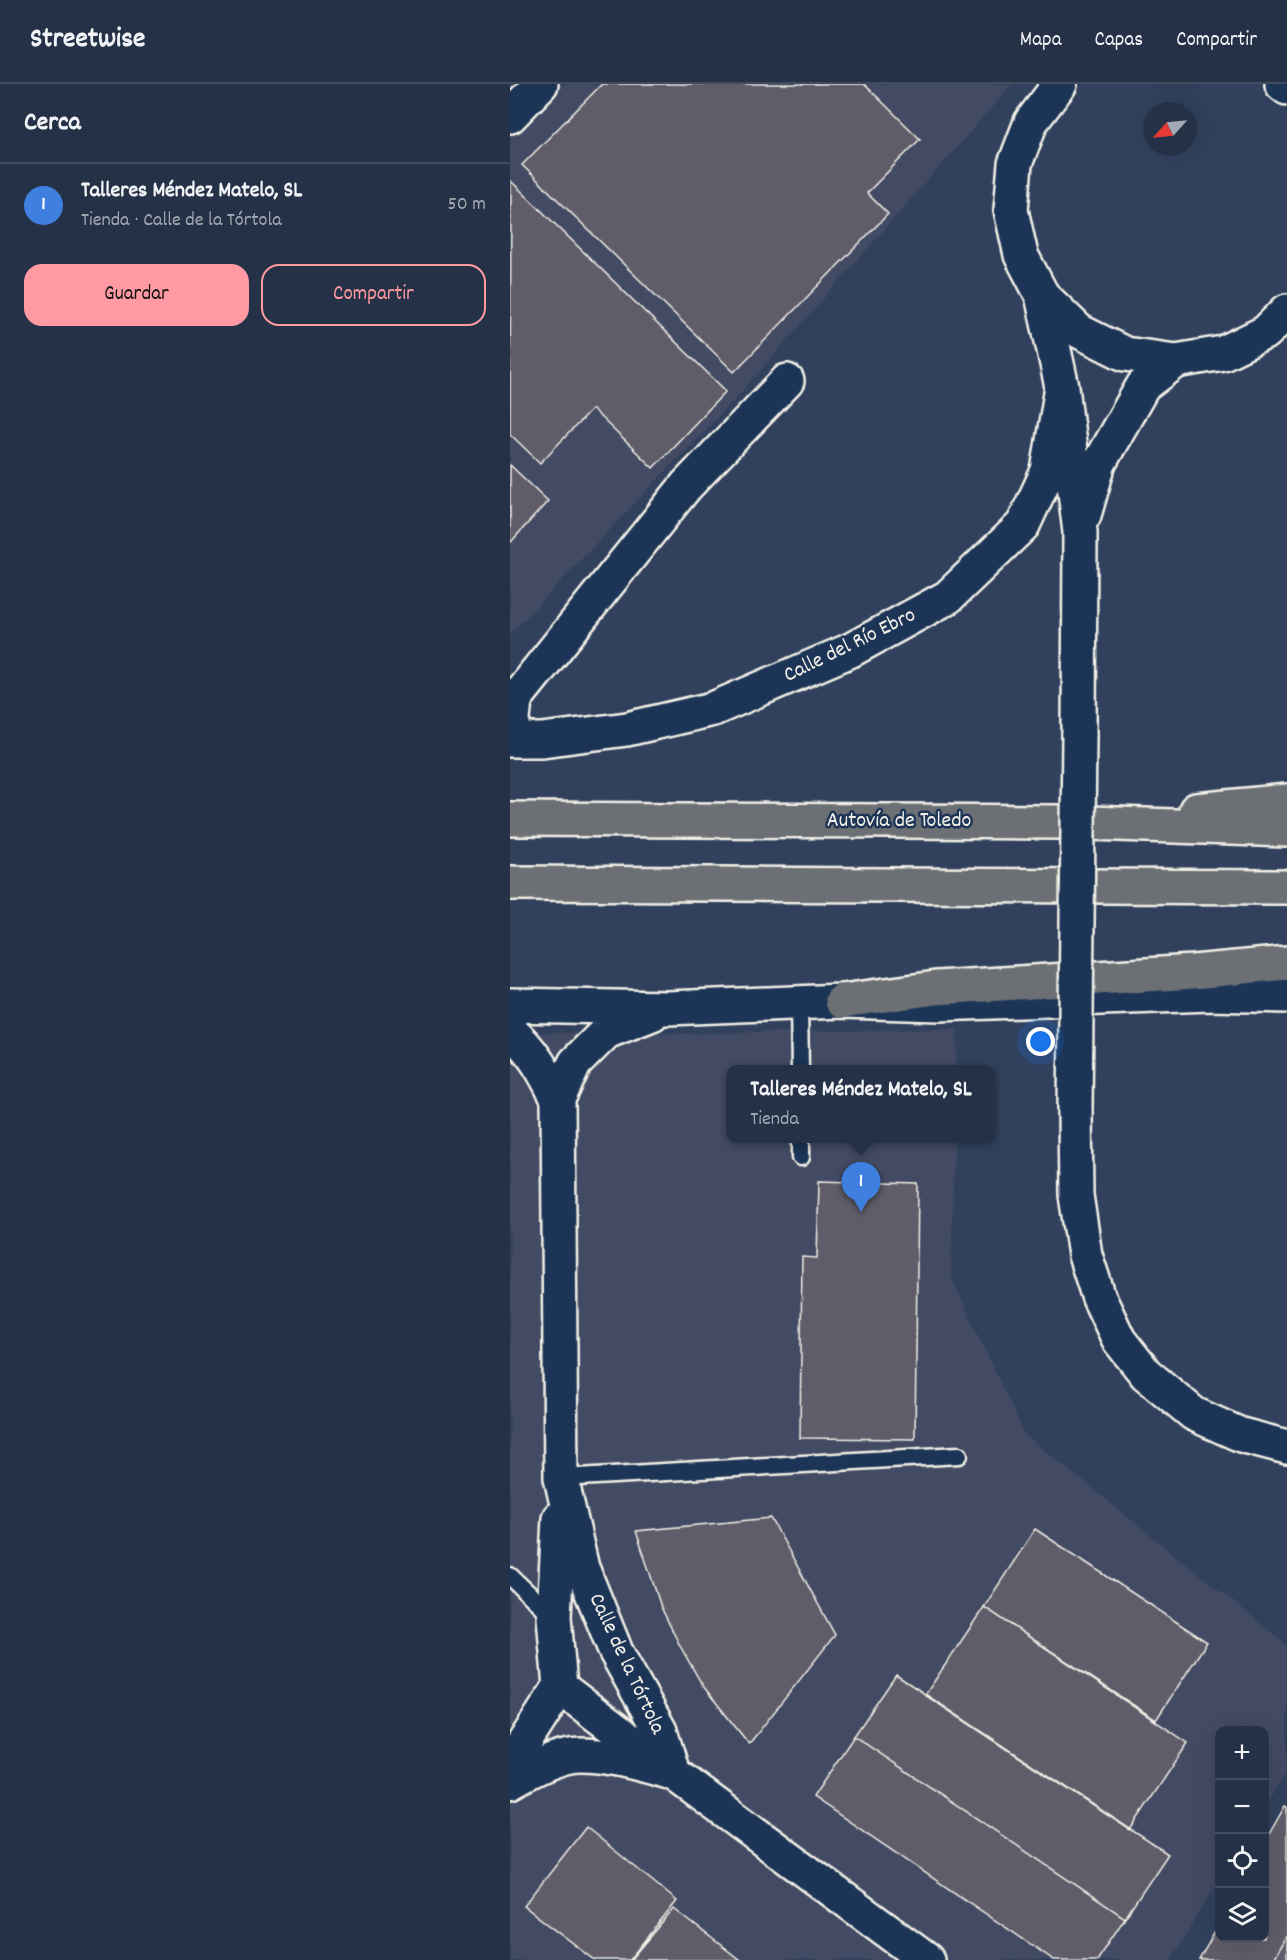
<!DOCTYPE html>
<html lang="es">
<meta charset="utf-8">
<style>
:root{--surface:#253146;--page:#2d394d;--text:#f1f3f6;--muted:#a3a9b3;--line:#424c5f;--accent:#ff9aa2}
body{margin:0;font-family:Dekko,sans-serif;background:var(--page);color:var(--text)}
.controls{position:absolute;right:18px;bottom:18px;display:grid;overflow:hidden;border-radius:12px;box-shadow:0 6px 24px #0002}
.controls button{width:54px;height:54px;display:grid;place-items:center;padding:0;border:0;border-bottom:2px solid var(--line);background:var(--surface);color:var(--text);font:30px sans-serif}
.compass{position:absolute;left:633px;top:18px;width:54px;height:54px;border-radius:50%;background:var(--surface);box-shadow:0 6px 24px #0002;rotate:243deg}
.you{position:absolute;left:531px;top:958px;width:21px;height:21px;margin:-15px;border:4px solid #fff;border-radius:50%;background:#1a73e8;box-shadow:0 0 0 9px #1a73e833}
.badge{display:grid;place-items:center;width:39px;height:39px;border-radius:50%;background:var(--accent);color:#fff;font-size:20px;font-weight:700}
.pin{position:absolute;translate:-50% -50px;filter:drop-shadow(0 2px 3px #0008)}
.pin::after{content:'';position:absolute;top:32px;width:21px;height:18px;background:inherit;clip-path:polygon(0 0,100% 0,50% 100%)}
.popup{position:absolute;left:216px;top:981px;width:270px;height:78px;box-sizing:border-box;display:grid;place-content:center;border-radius:12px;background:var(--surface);filter:drop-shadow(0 2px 4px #0005);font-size:20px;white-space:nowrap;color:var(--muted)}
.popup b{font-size:22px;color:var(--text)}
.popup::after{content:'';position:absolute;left:50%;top:100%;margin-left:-12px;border:12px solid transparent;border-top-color:var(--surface)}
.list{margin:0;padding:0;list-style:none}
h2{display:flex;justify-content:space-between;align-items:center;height:78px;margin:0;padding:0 24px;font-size:26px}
h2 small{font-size:20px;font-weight:400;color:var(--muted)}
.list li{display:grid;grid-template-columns:39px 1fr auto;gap:18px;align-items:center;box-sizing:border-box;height:84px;padding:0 24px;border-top:2px solid var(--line)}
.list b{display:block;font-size:22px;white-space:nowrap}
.list p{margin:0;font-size:20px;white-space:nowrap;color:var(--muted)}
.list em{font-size:20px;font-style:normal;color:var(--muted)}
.actions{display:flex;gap:12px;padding:18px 24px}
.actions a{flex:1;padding:14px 0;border:2px solid var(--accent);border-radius:18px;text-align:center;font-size:21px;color:var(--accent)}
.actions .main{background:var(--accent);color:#111}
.icon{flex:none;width:33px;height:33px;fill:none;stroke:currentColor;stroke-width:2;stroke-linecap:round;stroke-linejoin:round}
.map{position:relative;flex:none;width:777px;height:1876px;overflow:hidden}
header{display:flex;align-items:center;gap:36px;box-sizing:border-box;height:84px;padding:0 30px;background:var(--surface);border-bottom:2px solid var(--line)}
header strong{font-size:28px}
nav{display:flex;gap:33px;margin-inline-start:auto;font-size:21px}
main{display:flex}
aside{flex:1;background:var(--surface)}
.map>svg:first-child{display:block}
</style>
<header>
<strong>Streetwise</strong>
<nav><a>Mapa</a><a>Capas</a><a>Compartir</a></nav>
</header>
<main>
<aside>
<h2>Cerca<small></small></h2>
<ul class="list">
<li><span class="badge" style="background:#3f7fe0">1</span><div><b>Talleres Méndez Matelo, SL</b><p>Tienda · Calle de la Tórtola</p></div><em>50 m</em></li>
</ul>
<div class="actions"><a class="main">Guardar</a><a>Compartir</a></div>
</aside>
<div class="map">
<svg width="777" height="1876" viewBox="0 0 777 1876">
<rect width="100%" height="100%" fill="#31415d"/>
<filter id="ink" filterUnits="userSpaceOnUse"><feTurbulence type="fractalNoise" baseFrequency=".0167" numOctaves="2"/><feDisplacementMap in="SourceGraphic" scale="12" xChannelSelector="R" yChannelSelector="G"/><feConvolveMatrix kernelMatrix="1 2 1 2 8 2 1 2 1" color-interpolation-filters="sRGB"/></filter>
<g filter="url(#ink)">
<path fill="#434c64" d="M0 0H502L232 307 0 550Z
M447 945 446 985 220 986V1054L444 1055 441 1193 514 1350 777 1561V1686L755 1723 754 1646H710L709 1796 660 1876H0V948L145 950Z"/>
<path fill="#605d6b" stroke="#f4f1e8" stroke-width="1.5" d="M92 0H354L410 55 357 109 378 130 224 288 12 81Z
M1 97 216 307 143 384 82 325 30 379 0 350Z
M0 381 38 417 0 459Z
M309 1097 408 1100 405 1355 290 1354 292 1173 307 1174Z
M261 1434 325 1551 239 1660 193 1602 170 1562 151 1523 126 1447Z
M525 1445 697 1558 646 1636 474 1523Z
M474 1523 678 1659 620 1746 415 1611Z
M386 1591 658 1770 615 1834 344 1652Z
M344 1652 615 1834 587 1876H544L303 1713Z
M775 1722 777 1723V1851L763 1876H689L710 1839V1854H754V1759Z
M76 1743 167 1817 120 1876H85L14 1822Z
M164 1825 230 1876H121Z
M777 1851V1876H763Z"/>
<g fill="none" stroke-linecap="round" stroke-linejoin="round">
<defs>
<path id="service" d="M289 920 290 986
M291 1054V1073
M51 1394 449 1371
M0 1492 43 1533"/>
<path id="minor" d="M0 32 31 0
M532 211 552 303 570 448 569 652
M574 431 589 379 633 302 666 277
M0 656H32L117 645 203 625 341 566 438 513 513 441 538 387 552 303
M1 656 5 615 176 402 277 297
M0 921 157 924 332 917 429 920 700 910 777 912
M0 947C23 966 35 989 48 1015L51 1394 72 1484 106 1568 150 1647 163 1689 417 1876
M48 1015 65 979 96 948 142 930
M565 1026 566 1111 575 1171 589 1214 609 1256 636 1290 684 1330 731 1351 777 1363
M50 1603 152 1681
M0 1681 50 1603 44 1533 49 1434
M0 1698C19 1687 48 1671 70 1671 101 1671 133 1681 163 1689"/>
<path id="tertiary" d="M550 0 521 38 505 80 501 126 511 171 532 211 569 247 615 270 666 277 713 269 756 248 777 227
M772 0 777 4"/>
<path id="motorway" d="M686 726 777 717
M0 735 552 738 777 746
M0 799 777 803
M332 917 426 904 683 888 777 879"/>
</defs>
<use href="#service" stroke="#f4f1e8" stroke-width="21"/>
<use href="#minor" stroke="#f4f1e8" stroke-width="38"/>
<use href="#tertiary" stroke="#f4f1e8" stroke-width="38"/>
<use href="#motorway" stroke="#f4f1e8" stroke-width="38"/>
<use href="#service" stroke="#1d3557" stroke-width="16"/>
<use href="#minor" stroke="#1d3557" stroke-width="33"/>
<use href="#tertiary" stroke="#1d3557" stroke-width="33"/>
<use href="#motorway" stroke="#6c6f75" stroke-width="33"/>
<defs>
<path id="minor-bridge" d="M565 1026 569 652"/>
</defs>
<use href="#minor-bridge" stroke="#f4f1e8" stroke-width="38" stroke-linecap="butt"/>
<use href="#minor-bridge" stroke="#1d3557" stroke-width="33"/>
</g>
</g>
<g text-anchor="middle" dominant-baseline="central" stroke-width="5" stroke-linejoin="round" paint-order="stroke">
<g font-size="22" fill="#f4f1e8" stroke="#1d3557">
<text transform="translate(340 562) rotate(-26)">Calle del Río Ebro</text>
<text x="389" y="737">Autovía de Toledo</text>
<text transform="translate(116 1580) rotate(65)">Calle de la Tórtola</text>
</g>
</g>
</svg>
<div class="controls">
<button>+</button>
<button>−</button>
<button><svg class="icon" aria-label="locate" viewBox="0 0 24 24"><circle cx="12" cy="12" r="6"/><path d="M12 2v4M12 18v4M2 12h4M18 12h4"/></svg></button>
<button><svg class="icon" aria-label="layers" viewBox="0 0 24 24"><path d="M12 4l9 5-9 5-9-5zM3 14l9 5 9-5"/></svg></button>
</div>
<svg class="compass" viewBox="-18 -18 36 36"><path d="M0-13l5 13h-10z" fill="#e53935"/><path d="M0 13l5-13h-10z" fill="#a3a9b3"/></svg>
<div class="you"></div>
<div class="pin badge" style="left:351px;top:1128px;background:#3f7fe0">1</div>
<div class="popup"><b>Talleres Méndez Matelo, SL</b>Tienda</div>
</div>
</main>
